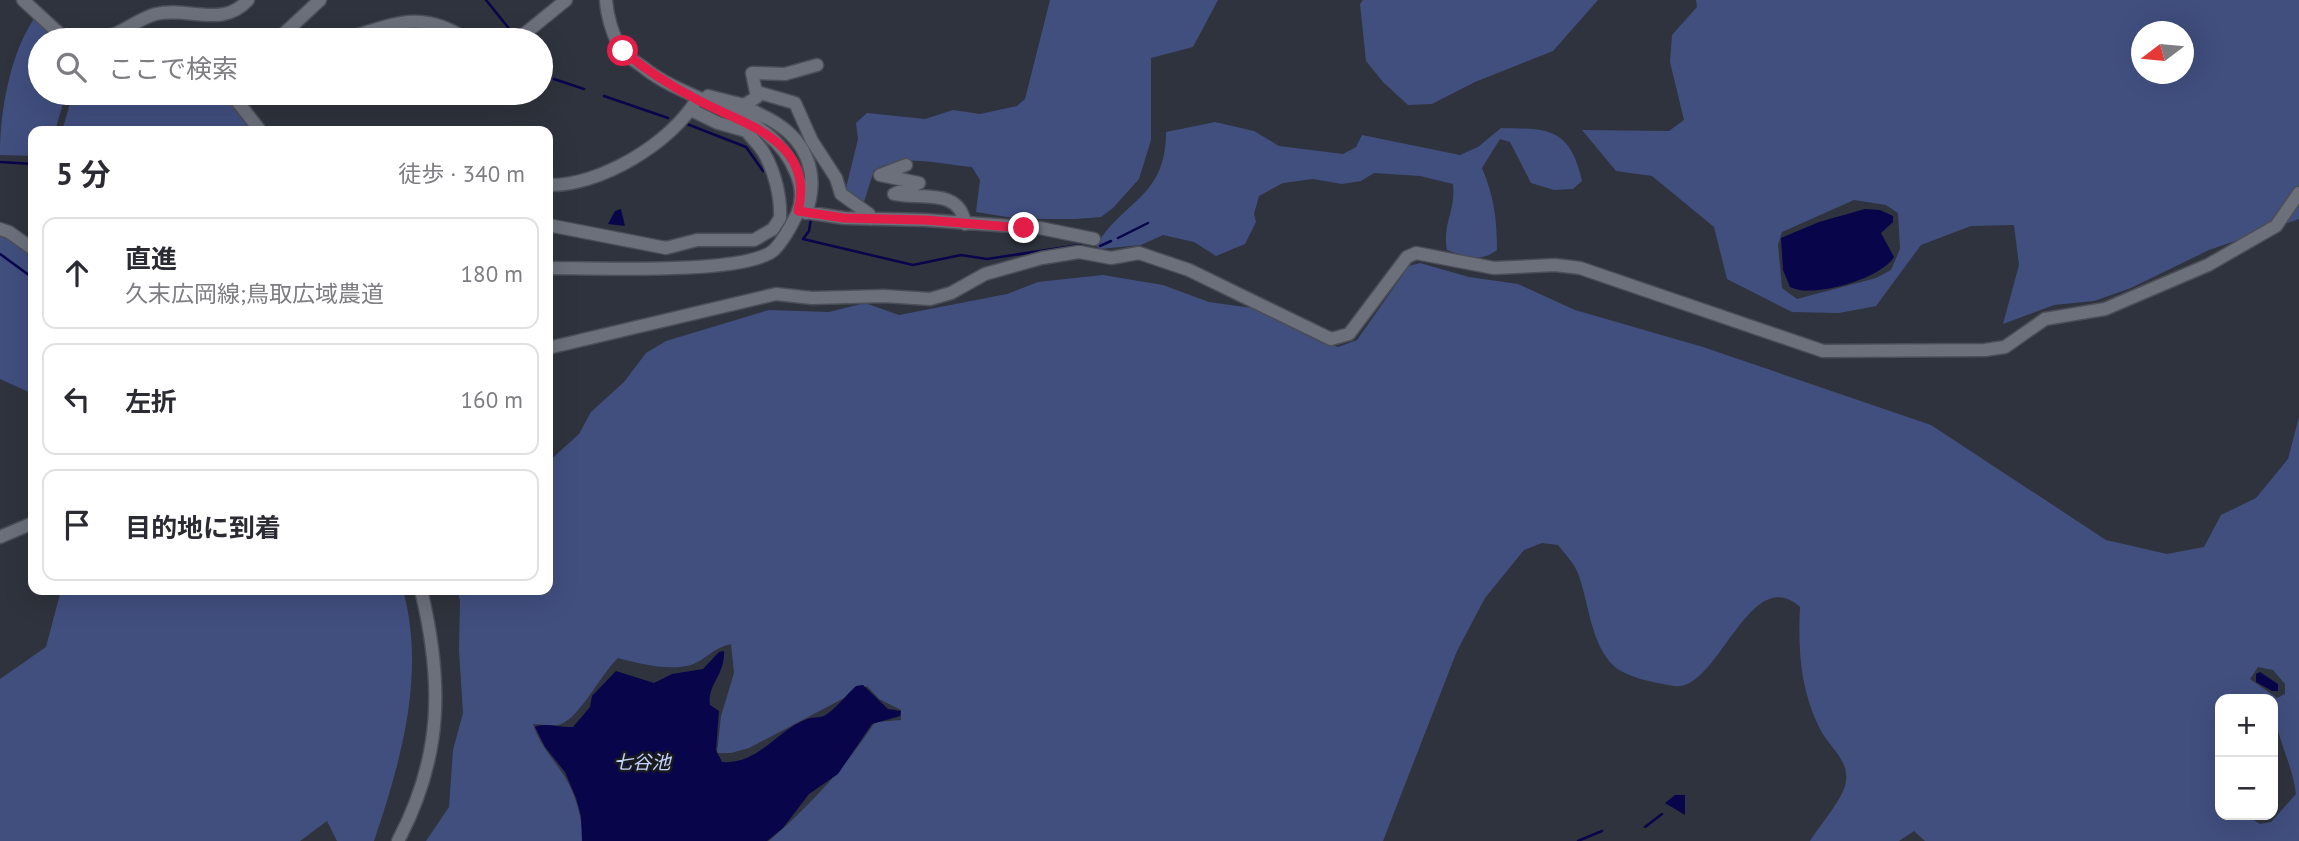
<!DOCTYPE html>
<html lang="ja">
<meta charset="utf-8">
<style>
:root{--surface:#fff;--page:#f2f2f3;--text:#2b2b33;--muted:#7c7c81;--line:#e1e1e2}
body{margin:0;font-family:"PT Sans","Noto Sans JP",sans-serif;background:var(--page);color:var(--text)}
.controls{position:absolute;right:21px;bottom:21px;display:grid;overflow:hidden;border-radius:14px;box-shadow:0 7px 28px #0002}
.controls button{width:63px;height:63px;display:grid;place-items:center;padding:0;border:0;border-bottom:2px solid var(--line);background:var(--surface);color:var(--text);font:35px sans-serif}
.compass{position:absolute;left:2131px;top:21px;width:63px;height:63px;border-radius:50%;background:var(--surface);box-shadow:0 7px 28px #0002;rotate:254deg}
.stop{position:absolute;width:21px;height:21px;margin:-16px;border:5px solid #e11d48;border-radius:50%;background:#fff}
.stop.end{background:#e11d48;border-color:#fff;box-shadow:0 2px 7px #0008}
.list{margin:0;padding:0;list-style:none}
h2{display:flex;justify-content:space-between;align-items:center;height:91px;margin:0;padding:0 28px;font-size:30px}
h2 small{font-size:23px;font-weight:400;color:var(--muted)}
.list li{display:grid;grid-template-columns:46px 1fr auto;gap:21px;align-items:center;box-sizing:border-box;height:112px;margin:0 14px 14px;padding:0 14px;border:2px solid var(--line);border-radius:14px}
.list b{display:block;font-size:26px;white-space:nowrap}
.list p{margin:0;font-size:23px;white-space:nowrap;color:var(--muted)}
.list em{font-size:23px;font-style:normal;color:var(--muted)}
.icon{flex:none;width:38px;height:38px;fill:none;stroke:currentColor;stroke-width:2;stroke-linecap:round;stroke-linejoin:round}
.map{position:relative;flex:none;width:2299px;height:841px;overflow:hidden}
.search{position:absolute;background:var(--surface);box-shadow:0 7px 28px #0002;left:28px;top:28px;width:525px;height:77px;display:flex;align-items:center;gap:18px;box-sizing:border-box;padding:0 24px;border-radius:38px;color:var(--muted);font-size:26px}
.panel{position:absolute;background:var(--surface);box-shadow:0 7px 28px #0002;left:28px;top:126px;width:525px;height:469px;border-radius:14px}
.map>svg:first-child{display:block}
</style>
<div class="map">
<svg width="2299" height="841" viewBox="0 0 2299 841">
<rect width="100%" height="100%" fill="#2f333d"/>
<path fill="#414f7f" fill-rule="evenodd" d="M1050 0H1218L1193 47 1151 58V140L1139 179 1113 208 1101 217 1076 219H1019L976 212 980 180 972 167C937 164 906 153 874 170L864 202 857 201 845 192 858 139 856 123 867 113 925 119 953 110 980 114 1017 106 1025 99Z
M1363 0H1598L1553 51 1475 82 1432 104 1408 105 1383 82 1366 61 1360 4Z
M1696 0H2299V219L2209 250 2131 288 2094 301 2054 305 2003 324 2019 265 2014 225 1971 226 1921 245 1876 306 1839 313 1792 312 1727 279 1714 227 1652 176 1616 171 1582 130 1669 131 1684 120 1670 62 1672 35 1697 7ZM2142 32H2184V74H2142ZM1854 200 1886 205 1898 213 1900 249 1891 270 1876 278 1797 299 1782 288 1778 245 1782 232Z
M35 17 63 40H40V93H66L55 131H33V156L0 155C0 110 10 54 35 17Z
M195 29 218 31 219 40H144Z
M73 93H227L256 131H62Z
M1215 122 1254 131 1279 146 1343 154 1356 147 1362 135 1460 155 1478 147 1501 128C1548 129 1570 127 1582 181L1573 189 1554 190 1531 183 1510 142 1500 139 1482 168C1494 196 1497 220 1497 250 1480 263 1466 257 1447 250 1442 223 1456 212 1453 184L1420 176 1374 173 1361 181 1342 184 1313 179 1283 183 1259 196 1254 214 1256 222 1245 244 1216 256 1194 242 1163 235 1141 245 1100 249 1096 246C1123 200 1166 198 1166 132Z
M0 234 33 251V394L0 379Z
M1420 263 1469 277 1518 284 1575 310 1703 347 1931 425 2106 540 2167 554 2204 547 2221 515 2256 498 2288 459 2299 417V841H1925L1914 831 1899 841H1810C1820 825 1839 804 1845 786 1852 762 1829 747 1820 729 1800 690 1798 649 1800 607 1749 561 1718 693 1674 686 1657 683 1627 678 1614 666 1590 644 1589 600 1577 571 1573 562 1564 553 1558 545L1542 543 1524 550 1485 598 1457 651 1383 841H769C810 805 845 768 875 722L901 720V710L879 699 867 686 749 748 731 753H717L721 716 734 673 731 644C713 648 705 660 691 665 668 671 640 664 618 658 601 674 580 717 561 724 553 727 541 724 533 724 540 746 553 758 565 777 577 797 581 817 584 841H426L449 807 453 750 463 713 459 651 460 600 457 590H548V462L579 434 591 412 624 382 646 353 666 341 769 310 829 312 865 303 899 315 1007 294 1038 282 1103 275 1163 285 1209 302 1252 308 1320 342 1338 347 1357 340 1409 266ZM2258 667 2273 670 2285 684V694L2277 698 2250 679ZM2220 699H2273C2273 732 2292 761 2296 794L2271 822 2260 824 2246 815H2220Z
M61 590H403C426 674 401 761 374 841H337L327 821 300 841H0V679L46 647Z"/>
<path fill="#08054b" d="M621 209 625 226 608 224 615 211Z
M1865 209 1880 210 1893 216V222L1881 233 1894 257C1881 279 1812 299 1790 287L1783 270 1781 238 1819 222Z
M724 651C725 676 707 684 710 705L719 711 716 750 722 762C758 765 777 730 807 719 812 717 819 718 824 716 834 711 847 694 856 686L863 685 888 709 901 711 900 716 872 724 838 774 809 794 783 828 767 841H582L581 816 576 798 565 772 545 747 535 727C544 722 561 728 573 727L590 707 592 696 616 671 654 683 672 674 703 669 719 652Z
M2260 672 2278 684V691H2272L2256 682V674Z
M1675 795H1685V815L1665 803Z"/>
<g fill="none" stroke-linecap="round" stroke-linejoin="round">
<path stroke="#08054b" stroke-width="2.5" d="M486 0 511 31
M554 79 584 89
M604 96 668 118
M687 124 746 147 763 171
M0 162 33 164
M811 218 809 231 803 239 913 265 961 255 987 259 1080 245
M1118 238 1148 223
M1100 246 1111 241
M0 254 33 278
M1645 827 1662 814
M1578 841 1602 831"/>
<defs>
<path id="minor" d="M23 0 63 37C79 37 102 40 117 33 130 27 141 18 156 14 188 6 222 29 248 0
M277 40 320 0
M342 40C391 25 421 8 467 40
M517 40 566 0
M757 92 795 103 812 141 836 178 841 194 869 214 871 219
M235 93 237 101 259 129
M708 96 744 105 757 97 752 73 785 74 817 65
M743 105C753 112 765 116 776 123 809 144 819 177 806 213
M691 110 718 123 743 130
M906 165 880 175 919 183 894 194C920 200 960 187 965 224
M548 185C598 187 672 143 697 99
M798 211 844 218 925 220 1040 228 1094 239
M548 225 666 248 697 240H754L773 229 780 218C781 197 775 172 764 153 756 139 744 134 740 117
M0 229 9 232 33 249
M548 268C591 268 746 275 774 250 784 240 791 226 797 214 803 200 802 187 796 173 772 110 691 106 643 67 636 62 627 57 622 50 613 37 607 16 606 0
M548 348 776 294 812 298 884 296 930 299 951 293 985 274 1042 258 1079 252 1111 258 1139 253 1189 270 1331 339 1349 334 1407 257 1416 253 1494 268 1555 265 1580 268 1823 351 1985 350 2005 347 2045 319 2105 309 2208 265 2276 226 2299 193
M0 537 33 523
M398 841C443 756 443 681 421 590"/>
</defs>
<use href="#minor" stroke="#4b4e57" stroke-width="15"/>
<use href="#minor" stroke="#6b707b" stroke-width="12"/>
</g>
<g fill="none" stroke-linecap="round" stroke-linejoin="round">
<path stroke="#e11d48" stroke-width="9" d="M623 51C646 70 669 85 696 99 741 124 816 139 798 211L844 218 925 220 1024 228"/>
</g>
<g text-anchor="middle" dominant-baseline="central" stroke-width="5" stroke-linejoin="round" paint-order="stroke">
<g font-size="19" font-style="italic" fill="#c7d5fe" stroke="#191b1f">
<text x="642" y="762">七谷池</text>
</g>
</g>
</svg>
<div class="controls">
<button>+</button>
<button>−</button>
</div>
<svg class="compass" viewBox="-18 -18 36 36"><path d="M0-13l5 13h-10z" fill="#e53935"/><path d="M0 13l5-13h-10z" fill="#7c7c81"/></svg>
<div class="stop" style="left:623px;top:51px"></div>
<div class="stop end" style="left:1024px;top:228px"></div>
<div class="search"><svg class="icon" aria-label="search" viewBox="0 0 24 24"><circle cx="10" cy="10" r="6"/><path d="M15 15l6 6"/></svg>ここで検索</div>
<section class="panel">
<h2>5 分<small>徒歩 · 340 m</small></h2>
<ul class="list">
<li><svg class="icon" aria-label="ahead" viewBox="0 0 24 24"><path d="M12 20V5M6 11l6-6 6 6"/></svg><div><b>直進</b><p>久末広岡線;鳥取広域農道</p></div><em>180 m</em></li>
<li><svg class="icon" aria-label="left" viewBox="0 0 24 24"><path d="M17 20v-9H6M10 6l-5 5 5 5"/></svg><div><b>左折</b></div><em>160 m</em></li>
<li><svg class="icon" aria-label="arrive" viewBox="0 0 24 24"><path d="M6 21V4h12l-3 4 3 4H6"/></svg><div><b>目的地に到着</b></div></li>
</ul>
</section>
</div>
